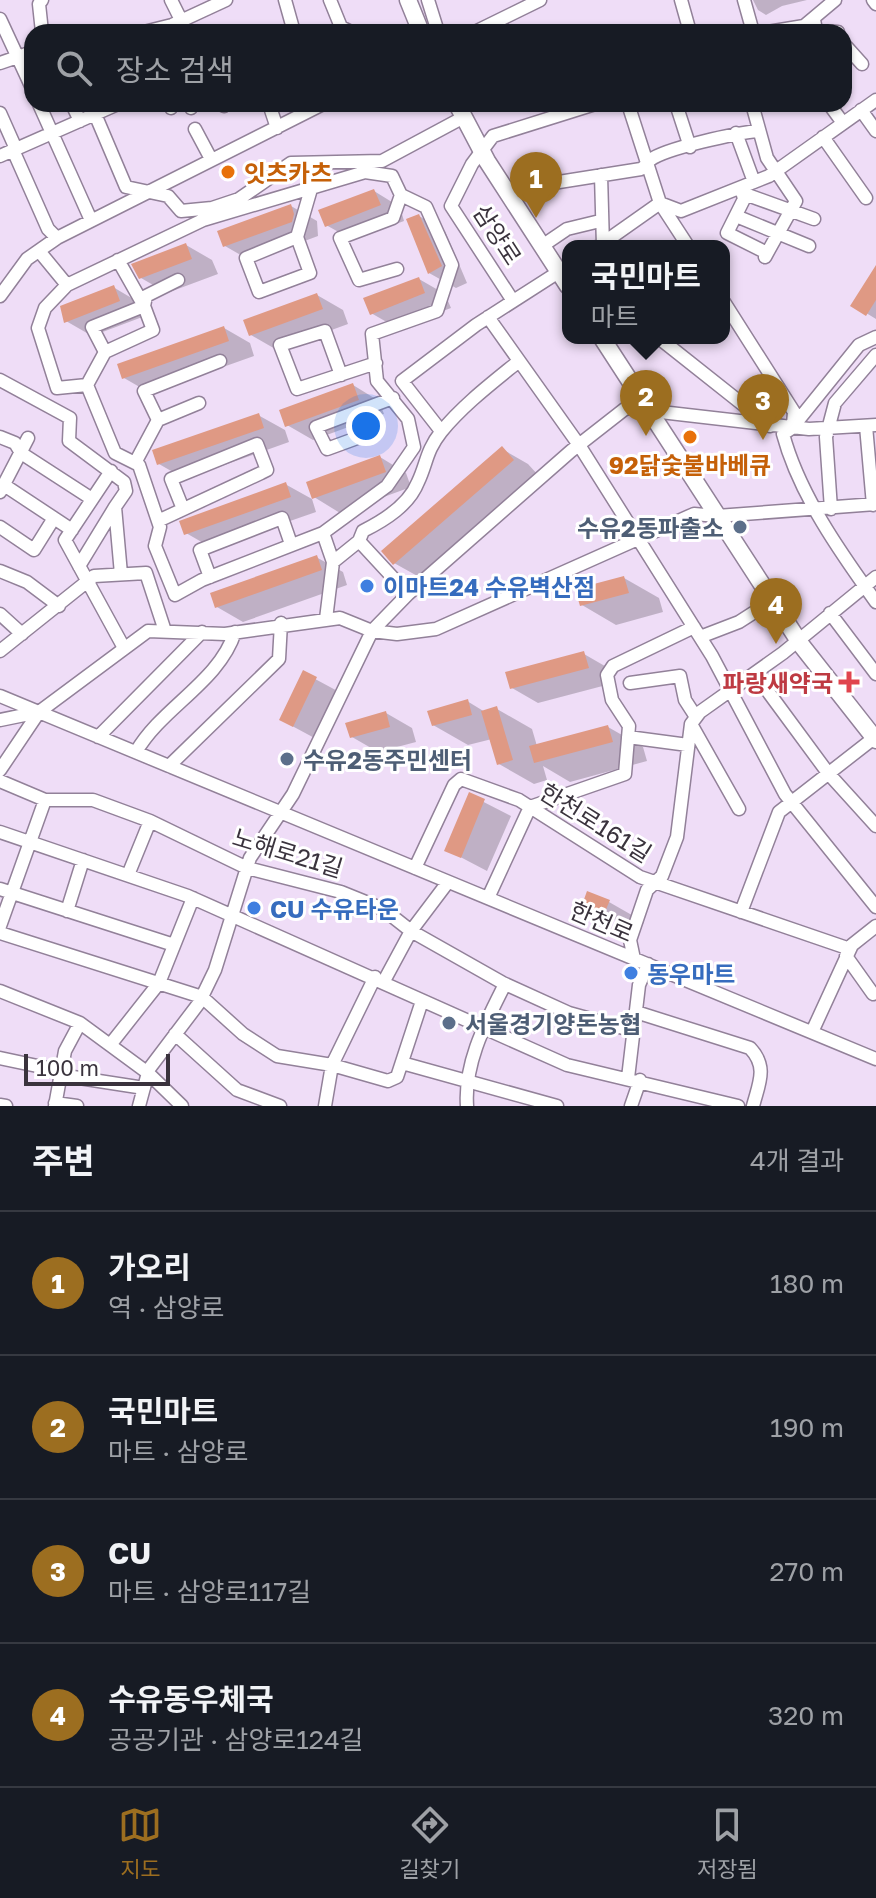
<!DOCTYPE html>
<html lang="ko">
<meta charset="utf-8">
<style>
:root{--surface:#171b24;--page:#20242c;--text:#f1f3f6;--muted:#9ea1a6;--line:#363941;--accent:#9c6e20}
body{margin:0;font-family:"Golos Text","Noto Sans KR",sans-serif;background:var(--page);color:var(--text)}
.scale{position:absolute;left:24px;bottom:20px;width:146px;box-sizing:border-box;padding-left:8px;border:4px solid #3a333d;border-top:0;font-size:22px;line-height:28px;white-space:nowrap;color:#3a333d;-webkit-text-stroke:6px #fff;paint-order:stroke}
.you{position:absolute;left:366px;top:426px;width:28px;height:28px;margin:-20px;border:6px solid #fff;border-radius:50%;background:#1a73e8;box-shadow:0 0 0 12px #1a73e833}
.badge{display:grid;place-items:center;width:52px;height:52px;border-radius:50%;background:var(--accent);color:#fff;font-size:26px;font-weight:700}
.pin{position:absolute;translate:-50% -66px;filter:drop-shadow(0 2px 4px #0008)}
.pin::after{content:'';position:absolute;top:42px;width:28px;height:24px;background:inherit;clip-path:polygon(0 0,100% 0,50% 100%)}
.popup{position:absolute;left:562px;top:240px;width:168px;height:104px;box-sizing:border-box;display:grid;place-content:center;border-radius:16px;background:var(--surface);filter:drop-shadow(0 2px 6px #0005);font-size:26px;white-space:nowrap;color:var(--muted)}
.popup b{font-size:30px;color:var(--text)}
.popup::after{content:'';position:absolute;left:50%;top:100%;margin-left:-16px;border:16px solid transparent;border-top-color:var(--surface)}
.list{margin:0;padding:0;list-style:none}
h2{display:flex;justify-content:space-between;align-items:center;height:104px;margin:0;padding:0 32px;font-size:34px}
h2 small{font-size:26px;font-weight:400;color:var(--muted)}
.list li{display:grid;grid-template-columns:52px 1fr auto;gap:24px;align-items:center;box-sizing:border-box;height:144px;padding:0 32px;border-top:2px solid var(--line)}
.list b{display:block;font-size:30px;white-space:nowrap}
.list p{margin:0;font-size:26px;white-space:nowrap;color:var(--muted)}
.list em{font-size:26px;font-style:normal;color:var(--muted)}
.icon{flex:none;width:44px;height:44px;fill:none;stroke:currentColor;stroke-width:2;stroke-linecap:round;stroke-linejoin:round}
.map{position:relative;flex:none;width:876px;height:1106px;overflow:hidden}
.search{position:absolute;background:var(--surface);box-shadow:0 2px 6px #0004;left:24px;right:24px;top:24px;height:88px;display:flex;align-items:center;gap:20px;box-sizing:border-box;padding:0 28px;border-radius:24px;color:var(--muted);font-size:30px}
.sheet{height:680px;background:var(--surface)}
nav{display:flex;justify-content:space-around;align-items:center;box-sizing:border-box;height:112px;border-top:2px solid var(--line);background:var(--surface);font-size:22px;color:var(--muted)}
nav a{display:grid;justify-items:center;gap:4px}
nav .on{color:var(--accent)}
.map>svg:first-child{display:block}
</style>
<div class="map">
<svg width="876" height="1106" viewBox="0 0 876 1106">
<rect width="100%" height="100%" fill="#efddf7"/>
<path fill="#0003" d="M753 0H807L782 6 766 15 758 10Z
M374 191 400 207 404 221 353 240 326 225Z
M291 206 317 221 318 236 251 261 225 246Z
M419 216 445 231 467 283 456 288 429 273Z
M186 245 212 260 218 274 167 293 141 278Z
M876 269V319L853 305Z
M419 279 445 294 451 308 397 328 371 313Z
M113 287 140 303 145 316 92 336 66 321Z
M317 295 343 310 348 324 277 350 251 335Z
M224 328 250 343 254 356 150 393 124 378Z
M353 385 379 401 384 414 313 440 287 425Z
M258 415 285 430 289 442 185 479 159 464Z
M502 449 528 464 539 476 421 578 394 563Z
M380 457 406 473 411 487 340 513 314 497Z
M285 484 312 499 316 512 212 548 186 533Z
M316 557 343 572 347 585 243 622 217 607Z
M624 578 659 598 663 612 616 625 582 605Z
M584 654 610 669 614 683 538 703 512 688Z
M304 673 343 694 320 741 281 720Z
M467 701 485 712 497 709 532 729 537 746 608 727 643 747 647 761 570 782 543 766 547 780 534 784 499 764 492 739 468 745 433 725Z
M386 713 412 728 416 742 378 752 352 737Z
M470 795 511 816 487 871 447 850Z
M609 902 644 922 639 932 584 904Z"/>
<path fill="#df9984" d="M374 189 381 205 325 227 318 210Z
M291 204 294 214 292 222 223 247 217 231Z
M419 214 442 266 428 274 406 219Z
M186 243 192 259 139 279 131 264Z
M876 265V300L866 316 850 306Z
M419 277 425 293 370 315 363 298Z
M114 285 120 301 64 323 60 306Z
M317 293 323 309 249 336 243 320Z
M224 326 229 341 122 379 117 364Z
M353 383 359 400 285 427 279 410Z
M259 413 264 428 157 465 152 450Z
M502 446 514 460 393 565 381 551Z
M380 455 386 472 312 499 306 482Z
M286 482 291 497 184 535 179 521Z
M317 555 322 570 215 608 210 593Z
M624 576 629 593 580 606 575 589Z
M584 651 589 668 510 689 505 672Z
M303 670 317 677 293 727 279 720Z
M468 699 472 715 432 726 427 711Z
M497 706 513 760 497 765 481 711Z
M386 711 390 727 350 738 345 723Z
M608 725 613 742 534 763 529 746Z
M469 792 485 799 461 858 444 851Z
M587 891 610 900 604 914 582 905Z"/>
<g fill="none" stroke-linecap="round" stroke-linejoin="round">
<defs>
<path id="minor" d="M171 0 187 32
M285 0 294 32
M330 0 341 27 351 32
M428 0 438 32
M681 0 690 32
M744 0 753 32
M873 0 876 4
M0 19 32 88
M814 20 816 30 838 32
M42 32 39 4 42 0
M144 32 172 25 226 0
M475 32 540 0
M768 32 804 26 835 0
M844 44 862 64
M0 63 32 52
M39 104 90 218
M72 104 80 121
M169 104 171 108
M189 104 191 108
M223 104 224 106
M269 104 277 128
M628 104 660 203 688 246
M676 104 690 147
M752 104 767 158 796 201 765 257
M829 104 843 123
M861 110 876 131
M0 113 16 149
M95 114 126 187 168 196 181 211 212 208 239 199 291 163 382 161 464 117
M195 129 211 159
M736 133 754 182
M823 137 866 198
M13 150 48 229 57 238
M0 156 118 104
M365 172 392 176 401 195 426 207 452 265 437 311 372 334 377 381 408 419 414 447 387 486 323 533 202 580 175 595 155 546 160 527 139 465 115 453 87 385 57 388 38 328 45 308 67 285 203 220Z
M601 175 603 246
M741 187 744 199 727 233 767 253
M506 191 531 180 540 185 641 169C645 167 647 163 650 160 666 148 737 133 758 131
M742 193 814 219
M660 203 681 211 769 176 876 100
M736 216 809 246
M297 237 246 258 259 292 310 273 297 237 311 189
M542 246 567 229 600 221
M599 246 660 203
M39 251 67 285
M118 260 144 306
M397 269 359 280 340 238 393 218 401 195
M0 296 27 259 57 238 323 104
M513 301 451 206 472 164 493 136 595 104
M724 302 794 412 793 425
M144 306 146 296 178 280
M488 317 579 445 712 656 785 794 876 907
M876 337 859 345 792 428 783 434C799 494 840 552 876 602
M659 338 770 426
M341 375 325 331 280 345 297 389 376 363
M0 380 70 418 69 441 124 482 126 491 115 507 121 574
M87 385 105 352 153 330 144 306 92 327 105 352
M361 410 368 434 327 449 316 427 393 398
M158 420 144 391 220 361
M866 426 873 505
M441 431 402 381 476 325 568 266
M0 437 15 443 21 453 92 499
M135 463 158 420 199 403
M111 471 65 540 124 648
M4 485 72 530
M0 492 28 438
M831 509 826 437 835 403 876 355
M158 521 261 473 267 470 257 444 171 479 183 509
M0 527 34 550 54 518
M323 533 333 562
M79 566 115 507
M0 571 27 582 59 606
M210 577 200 550 282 518 291 544
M408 594 359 541 363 531C385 520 409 505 418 482 427 463 426 451 441 432 463 405 492 383 519 361
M830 613 876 674
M0 614 22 634
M326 619 333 562 359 541
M700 637 739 622 753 613
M0 651 94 576 146 573 165 631
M755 674 828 773 876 826
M630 683 680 676 685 700 696 717
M0 696 876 1059
M0 720 39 712 148 631 225 634 340 618 372 631 397 634 436 629 694 514 717 516 876 504
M691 724 739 809
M98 737 202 632
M628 737 688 745
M136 752C162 707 219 682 235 632
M169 766 279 659 281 623
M0 770 39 712
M0 781 45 800H93L150 821 247 868 341 892 383 909 411 931 503 983 569 1013 634 1031
M0 832 188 896 567 1065 738 1106
M415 868 454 785 461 779 519 800 640 877 850 949
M128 875 150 821
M0 889 174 945
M488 898 530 807 625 774 629 726 612 700 607 675 613 666 694 627
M67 911 83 860
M741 912 779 812 874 738
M0 926 45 800
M0 933 202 997 243 1034 277 1056 332 1065 388 1081 397 1077 422 1001
M846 956 873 994
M634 959 630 940 647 890 662 876 677 837 691 724 700 712 783 653 876 577
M384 981 411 931 448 882
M0 991 80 1023 148 1073 182 1106
M636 1012 750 1048C768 1067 759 1083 753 1106
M812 1032 852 945 876 926
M175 1034 237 1090 280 1106
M110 1045 159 983 193 898
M0 1058 61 1071
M402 1063 557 1106
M60 1075 144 1088
M628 1078 639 985 648 964
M55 1103 77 1106
M0 1105 6 1106
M55 1106 65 1051 80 1023
M139 1106 149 1069 199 1003 215 970 250 858 293 794 372 631 408 594 571 451 626 408 809 429 876 425
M325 1106 332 1065 375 977
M467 1106C464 1062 486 1022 505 984
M631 1106 640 1080"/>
<path id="major" d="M408 0 421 32
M457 104 487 161 568 286
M602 338 802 646 876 740"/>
</defs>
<use href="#minor" stroke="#928199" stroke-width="15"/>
<use href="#major" stroke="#928199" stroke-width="19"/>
<use href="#minor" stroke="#fff" stroke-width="12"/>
<use href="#major" stroke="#fff" stroke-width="16"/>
</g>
<g fill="#e8710a" stroke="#fff" stroke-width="3">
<circle cx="228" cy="172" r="8"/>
<circle cx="690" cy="437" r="8"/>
</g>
<g fill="#5c6f8a" stroke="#fff" stroke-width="3">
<circle cx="740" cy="527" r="8"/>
<circle cx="287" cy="759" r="8"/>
<circle cx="449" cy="1023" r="8"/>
</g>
<g fill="#3f7fe0" stroke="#fff" stroke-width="3">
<circle cx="367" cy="586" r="8"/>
<circle cx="254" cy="908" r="8"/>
<circle cx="631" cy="973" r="8"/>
</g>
<path fill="#e0444e" stroke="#fff" stroke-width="3" d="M845 670h8v8h8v8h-8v8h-8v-8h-8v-8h8z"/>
<g text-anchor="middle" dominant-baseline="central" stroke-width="6" stroke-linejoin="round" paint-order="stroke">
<g font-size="24" font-weight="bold" fill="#c56008" stroke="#fff" text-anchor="start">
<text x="244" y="172">잇츠카츠</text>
<text x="690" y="464" text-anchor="middle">92닭숯불바베큐</text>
</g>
<g font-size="24" fill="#3a333d" stroke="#fff">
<text transform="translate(498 234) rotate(57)">삼양로</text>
<text transform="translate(596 822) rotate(32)">한천로161길</text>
<text transform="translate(288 852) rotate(17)">노해로21길</text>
<text transform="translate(602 921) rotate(23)">한천로</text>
</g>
<g font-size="24" font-weight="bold" fill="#4e5e75" stroke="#fff" text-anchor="start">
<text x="724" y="527" text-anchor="end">수유2동파출소</text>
<text x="303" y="759">수유2동주민센터</text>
<text x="465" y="1023">서울경기양돈농협</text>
</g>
<g font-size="24" font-weight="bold" fill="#366cbe" stroke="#fff" text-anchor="start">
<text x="383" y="586">이마트24 수유벽산점</text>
<text x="270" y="908">CU 수유타운</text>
<text x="647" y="973">동우마트</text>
</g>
<g font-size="24" font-weight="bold" fill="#be3a42" stroke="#fff" text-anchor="end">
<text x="833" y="682">파랑새약국</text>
</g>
</g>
</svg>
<div class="scale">100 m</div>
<div class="you"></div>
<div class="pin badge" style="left:536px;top:218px">1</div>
<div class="pin badge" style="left:646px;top:436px">2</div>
<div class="popup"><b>국민마트</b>마트</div>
<div class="pin badge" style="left:763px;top:440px">3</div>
<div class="pin badge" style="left:776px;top:644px">4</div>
<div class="search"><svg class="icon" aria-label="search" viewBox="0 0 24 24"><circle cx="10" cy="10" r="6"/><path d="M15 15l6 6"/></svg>장소 검색</div>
</div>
<section class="sheet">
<h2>주변<small>4개 결과</small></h2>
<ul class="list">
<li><span class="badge">1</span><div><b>가오리</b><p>역 · 삼양로</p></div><em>180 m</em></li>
<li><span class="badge">2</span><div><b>국민마트</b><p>마트 · 삼양로</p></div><em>190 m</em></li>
<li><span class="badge">3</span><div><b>CU</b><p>마트 · 삼양로117길</p></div><em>270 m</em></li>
<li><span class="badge">4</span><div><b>수유동우체국</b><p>공공기관 · 삼양로124길</p></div><em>320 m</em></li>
</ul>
</section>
<nav>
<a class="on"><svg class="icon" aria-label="map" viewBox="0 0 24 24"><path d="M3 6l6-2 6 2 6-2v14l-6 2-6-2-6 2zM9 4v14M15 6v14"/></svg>지도</a>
<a><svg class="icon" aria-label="directions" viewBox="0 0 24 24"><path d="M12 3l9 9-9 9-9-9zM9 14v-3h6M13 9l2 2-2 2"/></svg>길찾기</a>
<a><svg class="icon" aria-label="saved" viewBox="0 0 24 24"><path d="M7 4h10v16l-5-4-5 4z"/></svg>저장됨</a>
</nav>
